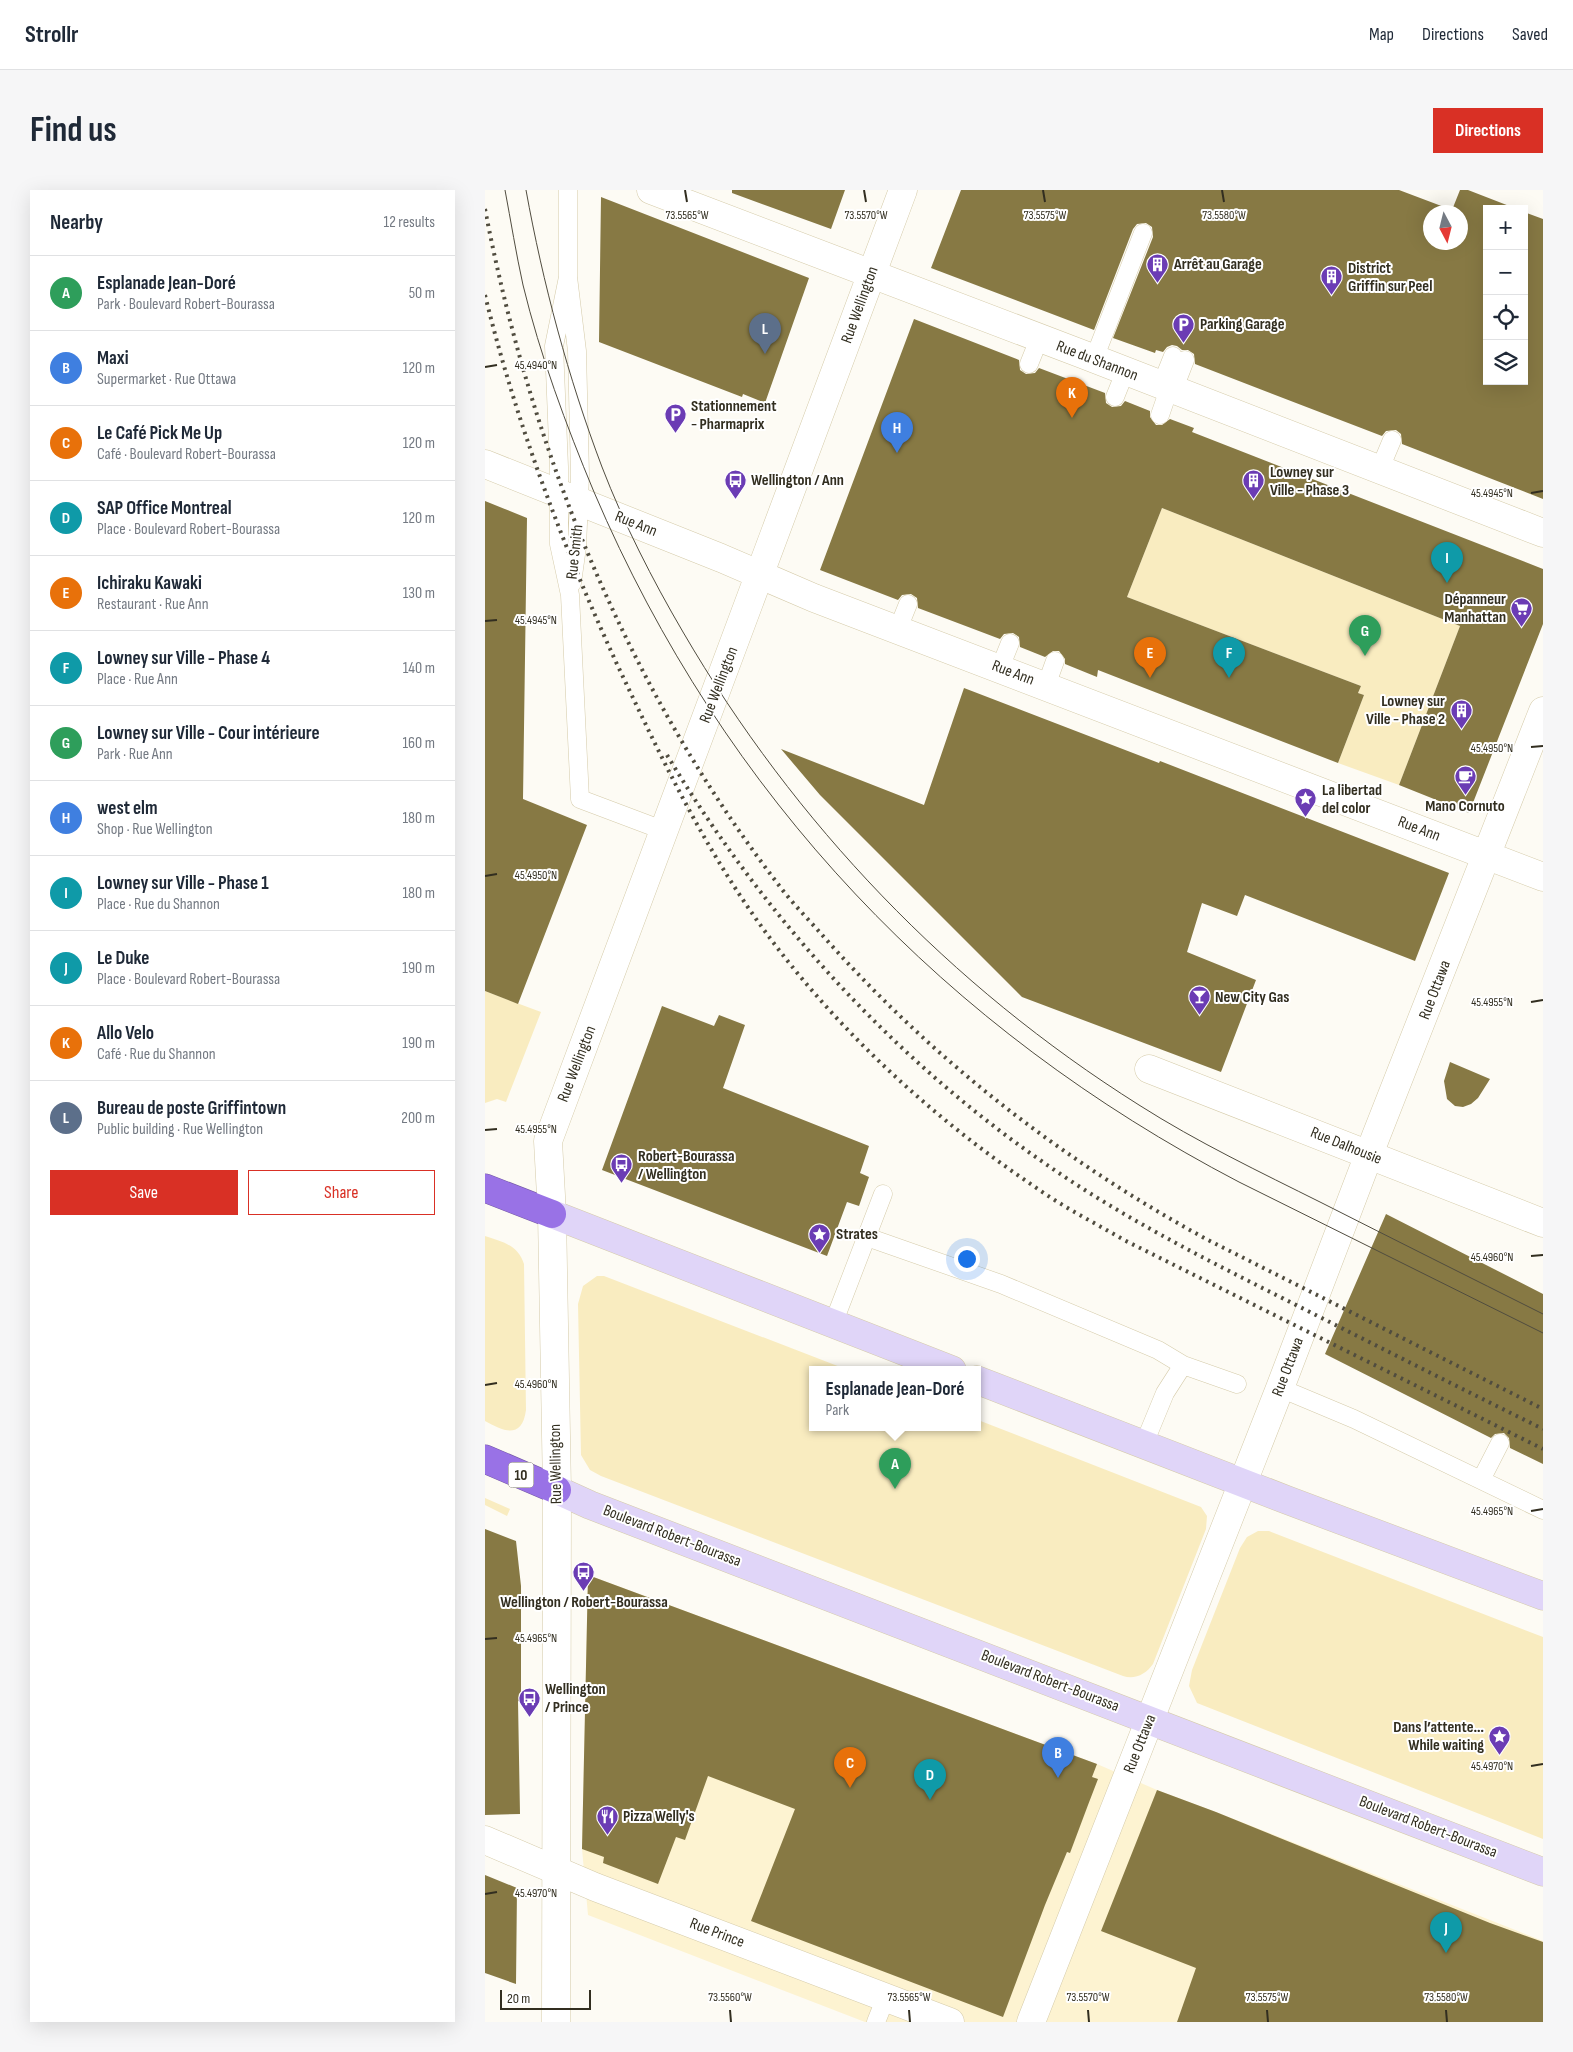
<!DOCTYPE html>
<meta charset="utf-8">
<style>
:root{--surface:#fff;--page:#f6f6f7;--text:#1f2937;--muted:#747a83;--line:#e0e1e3;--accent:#d93025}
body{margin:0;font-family:"Sofia Sans Condensed",sans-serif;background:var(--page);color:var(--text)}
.controls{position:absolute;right:15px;top:15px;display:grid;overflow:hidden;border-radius:0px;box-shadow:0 5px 20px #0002}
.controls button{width:45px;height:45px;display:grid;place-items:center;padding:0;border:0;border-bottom:1px solid var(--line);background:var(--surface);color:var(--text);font:25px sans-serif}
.compass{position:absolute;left:938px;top:15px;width:45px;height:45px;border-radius:50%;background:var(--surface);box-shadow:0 5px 20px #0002;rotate:173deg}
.scale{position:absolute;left:15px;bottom:12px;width:91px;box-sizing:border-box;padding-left:5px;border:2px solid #322e20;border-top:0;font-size:14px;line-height:18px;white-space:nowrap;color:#322e20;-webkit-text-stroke:4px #fff;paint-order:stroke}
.you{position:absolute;left:481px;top:1068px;width:18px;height:18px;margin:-12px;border:4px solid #fff;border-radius:50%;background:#1a73e8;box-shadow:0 0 0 8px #1a73e833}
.badge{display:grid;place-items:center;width:32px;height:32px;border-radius:50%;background:var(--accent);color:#fff;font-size:16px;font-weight:700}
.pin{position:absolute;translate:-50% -41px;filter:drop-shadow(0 1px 2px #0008)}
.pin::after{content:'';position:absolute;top:26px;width:18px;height:15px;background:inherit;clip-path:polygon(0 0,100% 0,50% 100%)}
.popup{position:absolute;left:324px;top:1176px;width:172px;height:65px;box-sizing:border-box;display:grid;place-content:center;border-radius:0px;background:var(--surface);filter:drop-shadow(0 1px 4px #0005);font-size:16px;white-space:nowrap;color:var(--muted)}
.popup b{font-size:19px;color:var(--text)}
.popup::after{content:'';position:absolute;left:50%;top:100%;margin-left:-10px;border:10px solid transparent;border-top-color:var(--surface)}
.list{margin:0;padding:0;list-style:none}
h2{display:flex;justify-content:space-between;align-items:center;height:65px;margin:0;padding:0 20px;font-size:21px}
h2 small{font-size:16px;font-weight:400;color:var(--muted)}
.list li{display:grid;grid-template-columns:32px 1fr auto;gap:15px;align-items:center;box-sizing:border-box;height:75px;padding:0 20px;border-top:1px solid var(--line)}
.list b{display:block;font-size:19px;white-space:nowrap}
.list p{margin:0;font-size:16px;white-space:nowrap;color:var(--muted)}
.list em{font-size:16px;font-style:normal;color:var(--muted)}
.actions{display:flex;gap:10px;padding:15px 20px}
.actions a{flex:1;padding:11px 0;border:1px solid var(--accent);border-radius:0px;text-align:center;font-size:18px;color:var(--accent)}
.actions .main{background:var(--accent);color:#fff}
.icon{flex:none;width:28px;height:28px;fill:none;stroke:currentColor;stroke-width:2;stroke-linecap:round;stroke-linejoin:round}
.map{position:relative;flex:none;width:1058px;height:1832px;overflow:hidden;border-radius:0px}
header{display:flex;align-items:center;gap:30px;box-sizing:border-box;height:70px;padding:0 25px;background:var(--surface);border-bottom:1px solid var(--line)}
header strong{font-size:24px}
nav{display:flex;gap:28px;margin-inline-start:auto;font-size:18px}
.intro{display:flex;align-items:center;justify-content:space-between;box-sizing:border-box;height:120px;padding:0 30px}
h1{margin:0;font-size:35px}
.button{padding:12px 22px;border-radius:0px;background:var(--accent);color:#fff;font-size:18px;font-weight:700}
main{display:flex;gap:30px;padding:0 30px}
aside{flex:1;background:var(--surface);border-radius:0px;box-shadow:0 5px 20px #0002}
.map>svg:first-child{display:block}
</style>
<header>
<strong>Strollr</strong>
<nav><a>Map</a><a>Directions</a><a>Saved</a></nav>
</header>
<div class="intro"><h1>Find us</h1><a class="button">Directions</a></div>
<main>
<aside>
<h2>Nearby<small>12 results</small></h2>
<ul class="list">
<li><span class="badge" style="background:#2e9e5b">A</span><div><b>Esplanade Jean-Doré</b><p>Park · Boulevard Robert-Bourassa</p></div><em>50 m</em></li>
<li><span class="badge" style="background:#3f7fe0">B</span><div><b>Maxi</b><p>Supermarket · Rue Ottawa</p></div><em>120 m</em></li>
<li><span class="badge" style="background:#e8710a">C</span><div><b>Le Café Pick Me Up</b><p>Café · Boulevard Robert-Bourassa</p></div><em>120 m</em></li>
<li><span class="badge" style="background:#0f9aa8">D</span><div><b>SAP Office Montreal</b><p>Place · Boulevard Robert-Bourassa</p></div><em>120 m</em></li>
<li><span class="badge" style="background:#e8710a">E</span><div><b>Ichiraku Kawaki</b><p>Restaurant · Rue Ann</p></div><em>130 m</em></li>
<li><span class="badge" style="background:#0f9aa8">F</span><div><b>Lowney sur Ville - Phase 4</b><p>Place · Rue Ann</p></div><em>140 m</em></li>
<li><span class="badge" style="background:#2e9e5b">G</span><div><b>Lowney sur Ville - Cour intérieure</b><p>Park · Rue Ann</p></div><em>160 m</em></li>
<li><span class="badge" style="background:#3f7fe0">H</span><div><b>west elm</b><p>Shop · Rue Wellington</p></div><em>180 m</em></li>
<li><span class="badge" style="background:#0f9aa8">I</span><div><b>Lowney sur Ville - Phase 1</b><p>Place · Rue du Shannon</p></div><em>180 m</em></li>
<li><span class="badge" style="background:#0f9aa8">J</span><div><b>Le Duke</b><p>Place · Boulevard Robert-Bourassa</p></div><em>190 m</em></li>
<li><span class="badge" style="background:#e8710a">K</span><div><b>Allo Velo</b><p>Café · Rue du Shannon</p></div><em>190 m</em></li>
<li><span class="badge" style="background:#5c6f8a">L</span><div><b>Bureau de poste Griffintown</b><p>Public building · Rue Wellington</p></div><em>200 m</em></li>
</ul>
<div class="actions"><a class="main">Save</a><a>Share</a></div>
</aside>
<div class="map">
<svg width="1058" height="1832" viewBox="0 0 1058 1832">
<rect width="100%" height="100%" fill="#fdfbf4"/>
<path fill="#fdf3d1" d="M103 1385 612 1574 672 1600 731 1622 1058 1751V1832H380L103 1725 97 1659Z"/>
<path fill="#f9ecc0" d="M677 318 975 436 914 595 853 573 879 505 873 503 876 496 642 407Z
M0 801 56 822 21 912 12 909 0 913Z
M0 1046C18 1052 33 1055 39 1074L41 1220C37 1250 18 1241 0 1231Z
M112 1086H119L363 1180H328V1238H492L493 1230 716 1317 722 1326 721 1339 668 1474C661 1484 650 1490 638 1486L116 1286 105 1280 96 1265 93 1114 98 1096Z
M0 1308 25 1319 22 1326 0 1315Z
M773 1341H784L1058 1447V1649L712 1513 704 1496 707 1480 755 1358 762 1347Z"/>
<path fill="#877944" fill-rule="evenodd" d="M247 0H360L346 39 247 3Z
M476 0H914L967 20 975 0H983L1032 19H1002V191H1039V22L1058 29V309L917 254 916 244 911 240 901 241 897 246 710 174 709 164 703 160H697L692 156 687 155 682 157 678 162 671 160 670 163 628 148 668 47 667 37 661 33 652 34 648 39 609 140 446 78ZM946 22H976V52H946Z
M116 7 324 88 280 213 258 204 257 207 114 152Z
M429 129 534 170 535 180 541 184 550 183 554 178 620 203 621 213 627 217 636 216 640 211 665 221V227L671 235H677L685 229 709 238 707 242 1058 379V434L984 623 914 595 975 436 677 318 642 407 876 496 873 503 879 505 853 573 613 480 612 487 580 474V469L574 461H568L560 467 535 457 534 447 528 443 519 444 515 449 433 418 432 408 426 404 417 405 413 410 335 380Z
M0 311 42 328 38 609 102 635 33 814 0 801Z
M479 498 674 573 675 571 964 683 930 771 760 705 752 726 717 713 702 762 771 790 736 882 537 807 335 605 296 559 439 615Z
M177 816 229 836 234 825 260 835 238 898 384 956 375 983 384 987 374 1016 362 1012 342 1066 117 980Z
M965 872 1005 889 993 908 986 914 978 917 970 916 962 909 959 891Z
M901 1024 1058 1104V1274L1025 1258 1024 1248 1019 1243 1010 1244 1006 1248 840 1164Z
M0 1339 31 1351 36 1396V1512L33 1511 35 1624 0 1625Z
M103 1385 612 1574 607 1587 613 1589 603 1615 585 1663 582 1662 560 1715 518 1827 266 1731 310 1619 223 1586 200 1650 191 1647 173 1694 118 1673 119 1667 97 1659Z
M672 1600 731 1622 1005 1733 1058 1752V1832H692L711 1778 616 1741Z
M0 1685 32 1698 31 1794 0 1783Z"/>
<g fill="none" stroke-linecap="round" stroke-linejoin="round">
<defs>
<path id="service" d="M83 0V87L92 161 95 285 92 357 87 393
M83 87 69 156 74 277V354L85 405 95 609 180 641
M609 169 658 43
M544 174 554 149
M676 196 688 166
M688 201 700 170
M630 207 640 182
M675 225 684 199
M894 281 907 250
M413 439 423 414
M515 478 525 453
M561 496 570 471
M382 1047 516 1094 673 1160 698 1175 752 1194
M348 1134 398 1004
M795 1198 869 1229 1058 1320
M659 1254 680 1203 698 1175
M996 1290 1015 1253
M391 1832 401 1807"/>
<path id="minor" d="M166 0 597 164 1058 343
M0 274 236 368 329 408 1058 687
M664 879 1058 1033
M0 1650 110 1697 465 1832
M546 1832 795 1198 891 946 1058 521"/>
<path id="tertiary" d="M71 1832 72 1300 67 1024 63 951 418 0"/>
<path id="secondary" d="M67 1024 467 1180
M492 1190 802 1310 1058 1406
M72 1300 105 1315 1058 1682"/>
<path id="motorway" d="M0 998 67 1024
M0 1269 72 1300"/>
</defs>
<use href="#service" stroke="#d5cba9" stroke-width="19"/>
<use href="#minor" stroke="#d5cba9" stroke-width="29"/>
<use href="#tertiary" stroke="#d5cba9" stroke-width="29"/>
<use href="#secondary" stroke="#d5cba9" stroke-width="29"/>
<use href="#motorway" stroke="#755aa1" stroke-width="29"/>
<use href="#service" stroke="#fff" stroke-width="18"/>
<use href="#minor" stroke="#fff" stroke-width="28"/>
<use href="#tertiary" stroke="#fff" stroke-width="28"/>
<use href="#secondary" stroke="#e0d5f8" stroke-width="28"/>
<use href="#motorway" stroke="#9972e6" stroke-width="28"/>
<path stroke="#504c3f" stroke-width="1" d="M20 0C26 32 31 63 38 95 55 165 81 235 109 302 239 607 461 839 754 992L1058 1143
M41 0C58 94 83 187 117 277 139 334 167 389 198 442 310 634 465 796 654 915 712 952 775 982 837 1013 910 1050 984 1087 1058 1124"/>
<path stroke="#504c3f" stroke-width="4" stroke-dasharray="2.5 5" stroke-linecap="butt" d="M0 19C47 264 143 500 296 698 309 715 325 731 339 747 449 871 578 971 723 1050L1058 1219
M0 105C31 232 77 354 131 472 172 559 213 646 269 726 344 833 444 926 553 999 580 1018 610 1033 639 1050L1058 1259
M182 565C277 723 403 864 555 970 637 1028 726 1072 815 1117 896 1158 977 1199 1058 1239"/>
</g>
<path fill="none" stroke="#322e20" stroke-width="2" d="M200 0 202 12M379 0 381 12M558 0 560 12M737 0 739 12M0 177 12 175M1046 303 1058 301M0 431 12 430M1046 557 1058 556M0 686 12 684M1046 812 1058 810M0 940 12 939M1046 1066 1058 1065M0 1195 12 1193M1046 1321 1058 1319M0 1449 12 1448M1046 1576 1058 1574M0 1704 12 1702M245 1820 246 1832M424 1820 425 1832M603 1820 604 1832M782 1820 783 1832M961 1820 962 1832"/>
<defs>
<symbol id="building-pin" viewBox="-11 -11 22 30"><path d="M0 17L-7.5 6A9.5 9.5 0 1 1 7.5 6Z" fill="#6b3cb4" stroke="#fff"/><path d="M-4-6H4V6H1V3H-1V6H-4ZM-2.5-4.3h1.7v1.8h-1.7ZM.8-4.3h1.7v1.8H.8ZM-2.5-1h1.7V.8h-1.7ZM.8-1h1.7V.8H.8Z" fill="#fff"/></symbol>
<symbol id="parking-pin" viewBox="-11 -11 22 30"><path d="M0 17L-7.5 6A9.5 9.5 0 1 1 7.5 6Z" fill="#6b3cb4" stroke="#fff"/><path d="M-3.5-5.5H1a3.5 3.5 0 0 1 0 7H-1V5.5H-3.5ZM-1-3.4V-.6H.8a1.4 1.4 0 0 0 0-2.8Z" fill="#fff"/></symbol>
<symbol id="bus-pin" viewBox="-11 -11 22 30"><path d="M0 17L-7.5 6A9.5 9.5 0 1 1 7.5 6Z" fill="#6b3cb4" stroke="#fff"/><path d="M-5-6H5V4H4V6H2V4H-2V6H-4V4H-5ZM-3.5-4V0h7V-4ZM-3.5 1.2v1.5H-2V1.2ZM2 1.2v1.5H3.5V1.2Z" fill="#fff"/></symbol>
<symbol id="supermarket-pin" viewBox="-11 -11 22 30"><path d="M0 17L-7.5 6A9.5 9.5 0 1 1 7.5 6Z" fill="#6b3cb4" stroke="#fff"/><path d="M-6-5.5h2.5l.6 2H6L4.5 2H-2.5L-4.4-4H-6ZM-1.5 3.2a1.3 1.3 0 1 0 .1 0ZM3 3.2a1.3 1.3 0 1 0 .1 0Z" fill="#fff"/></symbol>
<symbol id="cafe-pin" viewBox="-11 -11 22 30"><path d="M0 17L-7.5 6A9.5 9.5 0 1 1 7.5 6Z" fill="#6b3cb4" stroke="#fff"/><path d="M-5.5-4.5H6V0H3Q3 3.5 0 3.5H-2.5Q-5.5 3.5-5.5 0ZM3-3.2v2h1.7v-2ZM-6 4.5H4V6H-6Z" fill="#fff"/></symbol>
<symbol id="sight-pin" viewBox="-11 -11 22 30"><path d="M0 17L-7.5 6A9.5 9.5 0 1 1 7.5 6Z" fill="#6b3cb4" stroke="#fff"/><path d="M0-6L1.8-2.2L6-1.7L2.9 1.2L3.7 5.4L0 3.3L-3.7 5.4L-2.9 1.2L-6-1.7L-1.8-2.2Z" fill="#fff"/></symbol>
<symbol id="bar-pin" viewBox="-11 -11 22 30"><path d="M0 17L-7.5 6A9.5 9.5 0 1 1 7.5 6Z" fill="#6b3cb4" stroke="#fff"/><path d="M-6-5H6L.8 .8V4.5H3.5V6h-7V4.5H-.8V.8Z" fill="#fff"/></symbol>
<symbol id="restaurant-pin" viewBox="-11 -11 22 30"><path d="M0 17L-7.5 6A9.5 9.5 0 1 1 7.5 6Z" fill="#6b3cb4" stroke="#fff"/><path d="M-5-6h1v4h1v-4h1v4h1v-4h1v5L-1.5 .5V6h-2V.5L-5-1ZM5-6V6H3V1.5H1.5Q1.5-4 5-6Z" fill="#fff"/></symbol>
</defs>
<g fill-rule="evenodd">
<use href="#building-pin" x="660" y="62" width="25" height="34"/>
<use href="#building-pin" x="834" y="74" width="25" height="34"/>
<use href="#parking-pin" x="686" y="122" width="25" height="34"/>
<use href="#parking-pin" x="178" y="212" width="25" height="34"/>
<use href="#bus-pin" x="238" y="278" width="25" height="34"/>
<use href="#building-pin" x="756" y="278" width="25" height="34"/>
<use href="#supermarket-pin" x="1024" y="406" width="25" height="34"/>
<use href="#building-pin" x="964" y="508" width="25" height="34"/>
<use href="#cafe-pin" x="968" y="574" width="25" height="34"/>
<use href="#sight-pin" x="808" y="596" width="25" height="34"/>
<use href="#bar-pin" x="702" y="794" width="25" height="34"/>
<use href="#bus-pin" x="124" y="962" width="25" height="34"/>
<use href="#sight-pin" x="322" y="1032" width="25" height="34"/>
<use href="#bus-pin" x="86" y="1370" width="25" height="34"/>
<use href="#bus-pin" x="32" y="1496" width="25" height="34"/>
<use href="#sight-pin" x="1002" y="1534" width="25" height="34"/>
<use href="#restaurant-pin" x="110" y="1614" width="25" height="34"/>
</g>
<g text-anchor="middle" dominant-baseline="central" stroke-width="4" stroke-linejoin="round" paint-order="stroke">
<rect fill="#fff" stroke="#706d63" stroke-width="1" x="23.5" y="1272.5" width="25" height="25" rx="4"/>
<g font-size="15" font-weight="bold" fill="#322e20">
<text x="36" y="1285">10</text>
</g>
<g font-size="16" font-weight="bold" fill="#322e20" stroke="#fff" text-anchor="start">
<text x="689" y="74">Arrêt au Garage</text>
<text x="863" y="78">District<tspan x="863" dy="18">Griffin sur Peel</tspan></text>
<text x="715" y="134">Parking Garage</text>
<text x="206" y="216">Stationnement<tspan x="206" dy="18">- Pharmaprix</tspan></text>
<text x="785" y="282">Lowney sur<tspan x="785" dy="18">Ville - Phase 3</tspan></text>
<text x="266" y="290">Wellington / Ann</text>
<text x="1021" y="409" text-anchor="end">Dépanneur<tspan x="1021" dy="18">Manhattan</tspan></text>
<text x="960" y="511" text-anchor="end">Lowney sur<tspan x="960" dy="18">Ville - Phase 2</tspan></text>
<text x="837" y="600">La libertad<tspan x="837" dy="18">del color</tspan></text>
<text x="980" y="616" text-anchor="middle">Mano Cornuto</text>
<text x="730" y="807">New City Gas</text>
<text x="153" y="966">Robert-Bourassa<tspan x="153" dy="18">/ Wellington</tspan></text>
<text x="351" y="1044">Strates</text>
<text x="99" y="1412" text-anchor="middle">Wellington / Robert-Bourassa</text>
<text x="60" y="1499">Wellington<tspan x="60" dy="18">/ Prince</tspan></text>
<text x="999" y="1537" text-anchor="end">Dans l’attente…<tspan x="999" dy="18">While waiting</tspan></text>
<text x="138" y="1626">Pizza Welly's</text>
</g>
<g font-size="16" fill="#322e20" stroke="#fff">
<text transform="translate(375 115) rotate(-70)">Rue Wellington</text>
<text transform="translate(612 171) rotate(21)">Rue du Shannon</text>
<text transform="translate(151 334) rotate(22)">Rue Ann</text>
<text transform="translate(90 362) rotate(-84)">Rue Smith</text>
<text transform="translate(528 483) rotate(21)">Rue Ann</text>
<text transform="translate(234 495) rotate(-69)">Rue Wellington</text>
<text transform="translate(934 639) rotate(21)">Rue Ann</text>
<text transform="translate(950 800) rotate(-69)">Rue Ottawa</text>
<text transform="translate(92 874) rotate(-69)">Rue Wellington</text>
<text transform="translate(861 956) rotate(22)">Rue Dalhousie</text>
<text transform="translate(803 1177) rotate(-69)">Rue Ottawa</text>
<text transform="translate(71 1274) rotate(-91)">Rue Wellington</text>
<text transform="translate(187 1346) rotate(21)">Boulevard Robert-Bourassa</text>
<text transform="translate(565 1491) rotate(21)">Boulevard Robert-Bourassa</text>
<text transform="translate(655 1554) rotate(-68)">Rue Ottawa</text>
<text transform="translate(943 1637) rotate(21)">Boulevard Robert-Bourassa</text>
<text transform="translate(232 1743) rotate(21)">Rue Prince</text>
</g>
</g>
<g font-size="12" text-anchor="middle" fill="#322e20" stroke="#fff" stroke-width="4" stroke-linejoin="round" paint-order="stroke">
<text x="202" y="29">73.5565°W</text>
<text x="381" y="29">73.5570°W</text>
<text x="560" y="29">73.5575°W</text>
<text x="739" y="29">73.5580°W</text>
<text x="51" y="179">45.4940°N</text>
<text x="1007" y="307">45.4945°N</text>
<text x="51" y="434">45.4945°N</text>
<text x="1007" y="562">45.4950°N</text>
<text x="51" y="689">45.4950°N</text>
<text x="1007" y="816">45.4955°N</text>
<text x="51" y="943">45.4955°N</text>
<text x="1007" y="1071">45.4960°N</text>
<text x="51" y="1198">45.4960°N</text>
<text x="1007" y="1325">45.4965°N</text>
<text x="51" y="1452">45.4965°N</text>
<text x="1007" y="1580">45.4970°N</text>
<text x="51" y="1707">45.4970°N</text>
<text x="245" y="1811">73.5560°W</text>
<text x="424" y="1811">73.5565°W</text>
<text x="603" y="1811">73.5570°W</text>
<text x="782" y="1811">73.5575°W</text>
<text x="961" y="1811">73.5580°W</text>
</g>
</svg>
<div class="controls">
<button>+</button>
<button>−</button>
<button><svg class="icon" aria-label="locate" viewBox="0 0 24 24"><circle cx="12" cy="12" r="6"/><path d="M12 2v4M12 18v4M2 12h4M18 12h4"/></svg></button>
<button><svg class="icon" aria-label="layers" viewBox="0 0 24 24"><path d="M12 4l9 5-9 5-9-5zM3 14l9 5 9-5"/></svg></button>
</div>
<svg class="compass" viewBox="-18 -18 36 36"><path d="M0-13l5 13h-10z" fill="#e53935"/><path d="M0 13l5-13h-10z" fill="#747a83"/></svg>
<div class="scale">20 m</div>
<div class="you"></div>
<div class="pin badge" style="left:410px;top:1299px;background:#2e9e5b">A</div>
<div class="popup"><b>Esplanade Jean-Doré</b>Park</div>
<div class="pin badge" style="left:573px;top:1588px;background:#3f7fe0">B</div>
<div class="pin badge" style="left:365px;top:1598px;background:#e8710a">C</div>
<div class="pin badge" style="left:445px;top:1610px;background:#0f9aa8">D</div>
<div class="pin badge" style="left:665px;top:488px;background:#e8710a">E</div>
<div class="pin badge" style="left:744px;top:488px;background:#0f9aa8">F</div>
<div class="pin badge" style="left:880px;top:466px;background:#2e9e5b">G</div>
<div class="pin badge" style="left:412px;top:263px;background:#3f7fe0">H</div>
<div class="pin badge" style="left:962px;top:393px;background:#0f9aa8">I</div>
<div class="pin badge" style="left:961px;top:1763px;background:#0f9aa8">J</div>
<div class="pin badge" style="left:587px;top:228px;background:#e8710a">K</div>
<div class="pin badge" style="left:280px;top:164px;background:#5c6f8a">L</div>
</div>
</main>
